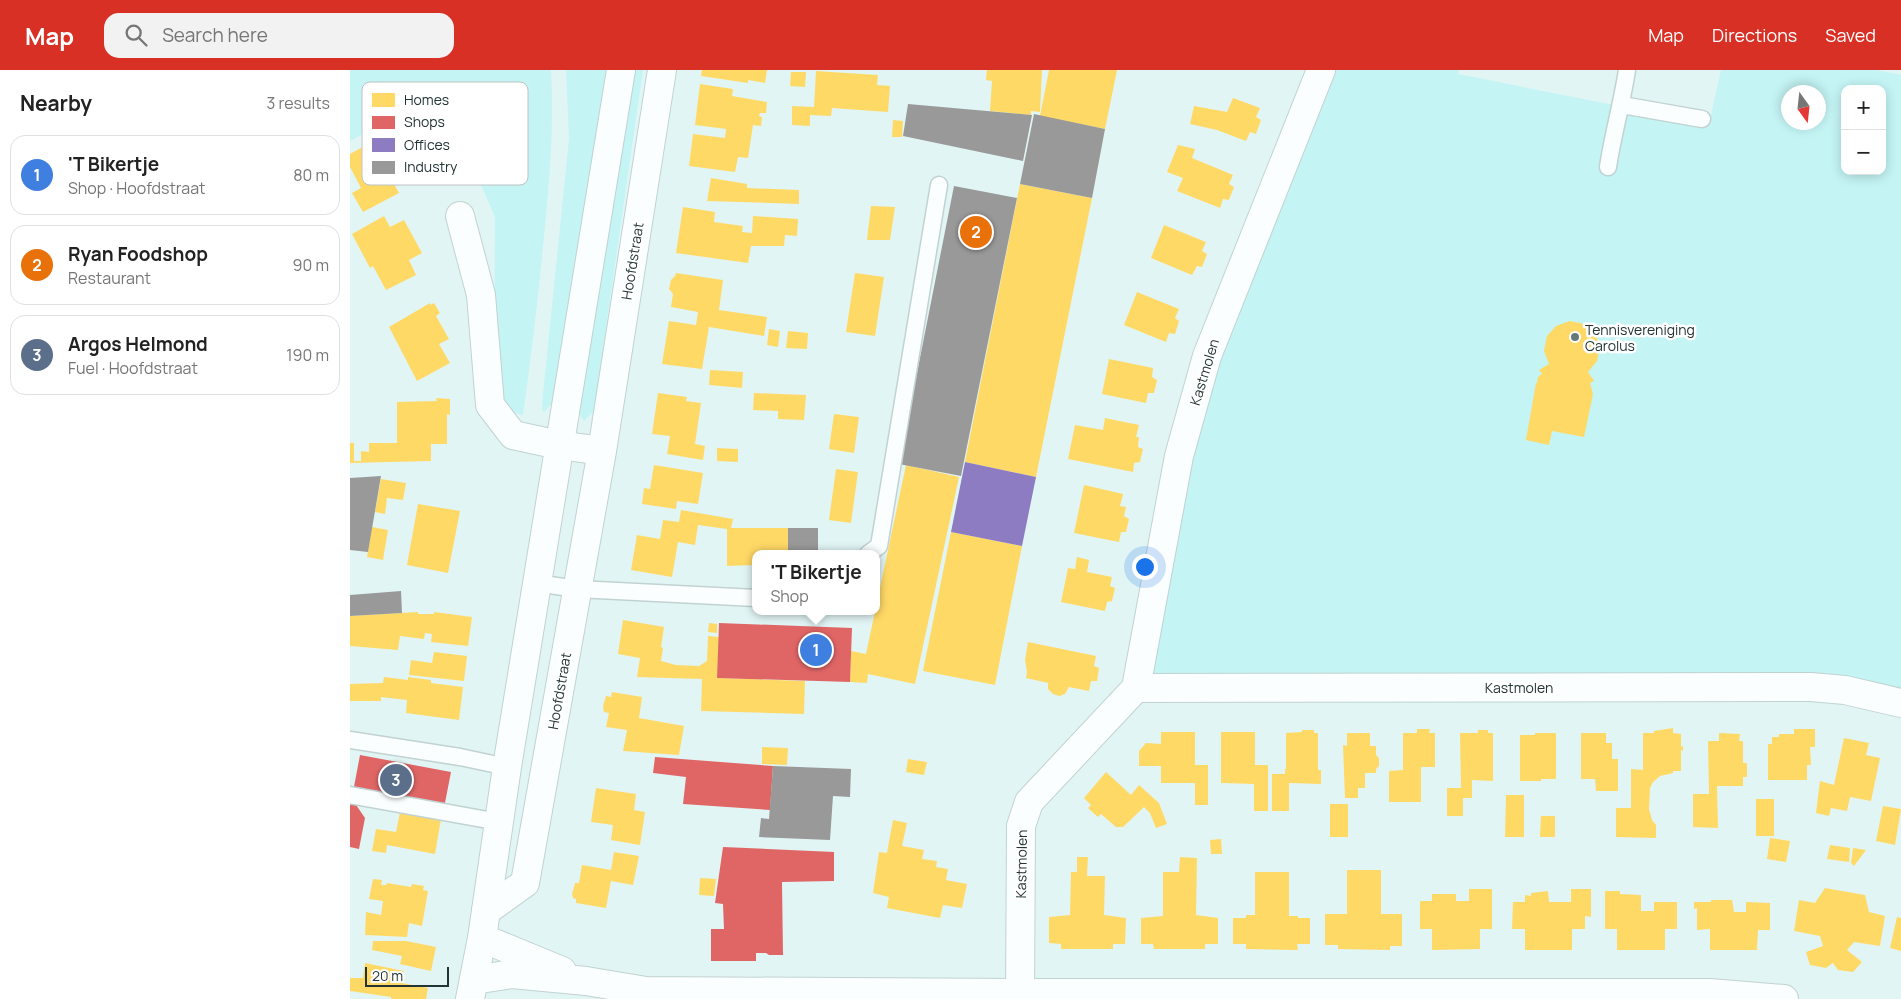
<!DOCTYPE html>
<meta charset="utf-8">
<style>
:root{--surface:#fff;--page:#f2f2f2;--text:#222;--muted:#767676;--line:#e0e0e0;--accent:#d93025}
body{margin:0;font-family:Manrope,sans-serif;background:var(--page);color:var(--text)}
.controls{position:absolute;right:15px;top:15px;display:grid;overflow:hidden;border-radius:10px;box-shadow:0 2px 12px #0003}
.controls button{width:45px;height:45px;display:grid;place-items:center;padding:0;border:0;border-bottom:1px solid var(--line);background:var(--surface);color:var(--text);font:25px sans-serif}
.compass{position:absolute;left:1431px;top:15px;width:45px;height:45px;border-radius:50%;background:var(--surface);box-shadow:0 2px 12px #0003;rotate:165deg}
.scale{position:absolute;left:15px;bottom:12px;width:84px;box-sizing:border-box;padding-left:5px;border:2px solid #233435;border-top:0;font-size:14px;line-height:18px;white-space:nowrap;color:#233435;-webkit-text-stroke:4px #fff;paint-order:stroke}
.you{position:absolute;left:794px;top:496px;width:18px;height:18px;margin:-12px;border:4px solid #fff;border-radius:50%;background:#1a73e8;box-shadow:0 0 0 8px #1a73e833}
.badge{display:grid;place-items:center;width:32px;height:32px;border-radius:50%;background:var(--accent);color:#fff;font-size:16px;font-weight:700}
.pin{position:absolute;translate:-50% -50%;border:2px solid #fff;box-shadow:0 1px 5px #0006}
.popup{position:absolute;left:402px;top:480px;width:128px;height:65px;box-sizing:border-box;display:grid;place-content:center;border-radius:10px;background:var(--surface);filter:drop-shadow(0 1px 4px #0005);font-size:16px;white-space:nowrap;color:var(--muted)}
.popup b{font-size:19px;color:var(--text)}
.popup::after{content:'';position:absolute;left:50%;top:100%;margin-left:-10px;border:10px solid transparent;border-top-color:var(--surface)}
.list{margin:0;padding:0;list-style:none}
h2{display:flex;justify-content:space-between;align-items:center;height:65px;margin:0;padding:0 20px;font-size:21px}
h2 small{font-size:16px;font-weight:400;color:var(--muted)}
.list li{display:grid;grid-template-columns:32px 1fr auto;gap:15px;align-items:center;box-sizing:border-box;height:80px;margin:0 10px 10px;padding:0 10px;border:1px solid var(--line);border-radius:15px}
.list b{display:block;font-size:19px;white-space:nowrap}
.list p{margin:0;font-size:16px;white-space:nowrap;color:var(--muted)}
.list em{font-size:16px;font-style:normal;color:var(--muted)}
.icon{flex:none;width:28px;height:28px;fill:none;stroke:currentColor;stroke-width:2;stroke-linecap:round;stroke-linejoin:round}
.map{position:relative;flex:none;width:1551px;height:929px;overflow:hidden}
header{display:flex;align-items:center;gap:30px;box-sizing:border-box;height:70px;padding:0 25px;background:var(--accent);color:#fff}
header strong{font-size:24px}
nav{display:flex;gap:28px;margin-inline-start:auto;font-size:18px}
.search{width:350px;height:45px;background:var(--page);display:flex;align-items:center;gap:12px;box-sizing:border-box;padding:0 18px;border-radius:15px;color:var(--muted);font-size:19px}
main{display:flex}
aside{flex:1;background:var(--surface)}
.map>svg:first-child{display:block}
</style>
<header>
<strong>Map</strong>
<div class="search"><svg class="icon" aria-label="search" viewBox="0 0 24 24"><circle cx="10" cy="10" r="6"/><path d="M15 15l6 6"/></svg>Search here</div>
<nav><a>Map</a><a>Directions</a><a>Saved</a></nav>
</header>
<main>
<aside>
<h2>Nearby<small>3 results</small></h2>
<ul class="list">
<li><span class="badge" style="background:#3f7fe0">1</span><div><b>'T Bikertje</b><p>Shop · Hoofdstraat</p></div><em>80 m</em></li>
<li><span class="badge" style="background:#e8710a">2</span><div><b>Ryan Foodshop</b><p>Restaurant</p></div><em>90 m</em></li>
<li><span class="badge" style="background:#5c6f8a">3</span><div><b>Argos Helmond</b><p>Fuel · Hoofdstraat</p></div><em>190 m</em></li>
</ul>
</aside>
<div class="map">
<svg width="1551" height="929" viewBox="0 0 1551 929">
<rect width="100%" height="100%" fill="#e2f5f5"/>
<path fill="#c4f4f4" fill-rule="evenodd" d="M0 0H201C204 53 200 104 195 156 189 219 182 282 173 345L160 342 148 333 144 306 145 147 128 108 84 26 0 71Z
M216 0H257L202 333 194 342 192 339 193 324 219 69Z
M282 0H293L244 341 234 351 228 342Z
M982 0H1109L1108 4 1359 54 1371 0H1527L1551 5V623L798 609 850 352 869 286ZM1495 19H1532V101H1495ZM1438 22H1468V52H1438Z"/>
<path fill="#ffd966" d="M352 0H417L415 13 398 10V13L351 6Z
M637 0H692L690 42 681 41V45L640 41 642 11 636 10Z
M699 0H767L755 59 690 46Z
M466 1 528 5 527 15 540 16 538 42 482 38 481 46 460 45V56L442 55V36L464 37Z
M441 2H456L455 17 440 16Z
M350 14 383 19 382 26 417 32 416 43H410L409 46 412 47 411 56 403 55 398 88 388 87 385 102 339 96 343 64 375 68 376 59 345 55Z
M883 28 910 38 906 47 911 50 906 64 900 62 896 71 867 60 840 54 844 36 877 42Z
M543 50 553 51 552 67H542Z
M36 64 54 98 39 105 49 123 13 142 2 123 11 118 0 97V84Z
M828 75 845 79 842 88 883 105 879 114 884 117 879 130 873 129 870 138 827 121 833 108 817 102Z
M361 108 397 114V118L449 120V134L357 131Z
M670 114 742 128 686 407 615 392Z
M521 136 545 137 540 170H517Z
M333 137 365 142 364 152 393 156 392 162 402 163 403 146 448 149 447 166 435 165 434 176H401L398 193 326 183Z
M34 146 40 157 54 150 72 183 59 190 66 205 36 220 23 196 20 198 2 164Z
M814 155 856 172 852 181 857 184 852 197 847 196 842 205 801 188Z
M326 203 373 210 369 240 417 247 414 266 359 257 352 299 312 294 319 251 346 255 348 242 321 237 323 224 319 219 321 210 325 206Z
M505 203 534 207 525 266 496 262Z
M787 222 829 239 825 248 829 251 825 264 819 263 816 272 774 255Z
M80 233V235L84 233 90 243 86 246 99 269 89 274 100 293 67 311 39 257Z
M1220 251 1234 254 1240 258 1245 263 1250 277 1247 291 1238 302 1244 311 1240 313 1243 324 1234 367 1202 361 1199 375 1176 370 1186 313H1187L1188 307 1192 304 1189 300 1199 294 1194 281 1197 266 1206 256Z
M419 259 430 261 428 277 417 275Z
M438 261 458 263 457 279 436 278Z
M759 289 803 298 802 307 807 310 804 323H798L796 333 752 324Z
M360 300 393 302 392 318 359 315Z
M308 323 337 327 336 331 351 333 345 374 355 376 353 390 317 384 320 366 302 364Z
M404 323 456 325 454 350 428 349V341L403 340Z
M86 328 100 329V345L97 344V374H81V391L0 393V373H4V391H11V381L19 382V373H47V332L87 331Z
M484 344 509 347 504 383 479 379Z
M755 348 789 355 786 367H789L788 377 793 379 790 392 784 393 783 402 718 389 725 355 753 360Z
M367 378 388 379V392L367 391Z
M304 395 353 403 348 434 327 431 326 439 292 434 294 418 300 419Z
M556 395 609 407 565 614 518 604 517 613 500 612 501 581 516 584Z
M486 399 508 402 501 453 479 450Z
M31 409 56 413 53 430 37 428 35 444 25 442Z
M734 415 773 424 770 436 776 437 774 446 779 449 776 462H771L769 472 724 463Z
M68 434 110 441 98 503 57 495Z
M331 440 383 449 381 458H438V484H406V495L377 496V459L348 455 345 475 328 472 322 507 281 500 287 465 310 469 313 450 329 452Z
M22 457 38 460 33 490 17 487Z
M601 462 672 476 645 615 573 601Z
M727 487 739 490 737 502 762 507 760 516 765 518 762 531 757 532 755 541 711 532 718 498 725 499Z
M68 542V544H84V542L122 547 118 576 81 572 82 564 75 563 74 569 50 566 48 580 0 576V546Z
M273 550 314 557 311 577 313 578 311 591 326 595 349 596 357 591 358 566 369 567 367 608 455 611 454 644 351 641 352 609 287 607 290 588 268 584Z
M359 553 367 554V563L358 562Z
M678 572 746 586 744 596 749 598 747 611H741L739 621 719 617 715 624 709 626 703 624 698 619V613L676 608 677 602 675 590Z
M84 582 117 586 114 611 59 605 61 590 82 593Z
M34 607 58 610V607L81 610V613L113 617 109 650 56 643 57 630 31 627V631H0V614L33 613Z
M262 622 292 627 289 648 334 656 329 685 273 681 277 660 256 657 259 643 254 642 253 636 256 626 261 627Z
M1323 658V663L1331 664V677L1333 676V681L1331 680V701H1323V703L1310 706 1303 712 1300 718 1299 739 1302 750 1306 755V768L1266 767V738H1281V699L1293 700V663H1304V661Z
M1067 659H1080L1079 663H1085V697H1071V732H1039V701L1053 700V663H1067Z
M1444 659H1465V677H1460L1461 695H1457V710H1418V674H1422V667H1429V664H1444Z
M952 660H964V663H968V700H971V714L939 713V741H922V704H935V699H936V663L952 662Z
M1128 660H1138V663H1143V711L1122 710V728H1113V746H1097V718H1111L1110 663H1128Z
M811 662H845V695H858V735H845V713H811V696H789V681L796 673 811 674Z
M871 662H905V695H918V741H904V714L871 713Z
M997 663H1020V676H1026V685L1029 688V696L1026 699V703H1015V718H1008V728H995L993 675 997 676Z
M1185 663H1206V709H1191V711H1170V665H1185Z
M1231 663H1256V673H1262V689H1268V721H1246L1245 709H1231Z
M1369 663 1390 664 1389 671H1393V693H1397V707H1393V716H1367L1368 758 1343 757V724H1359L1358 671H1369Z
M1494 668 1519 673 1516 685 1530 688 1521 731 1500 727 1497 741 1481 738 1479 746 1466 743 1470 711 1484 715Z
M412 677 438 678 437 695 412 694Z
M558 689 577 692 574 705 556 702Z
M756 702 781 725 789 715 809 733 817 754 806 758 800 743 794 737 773 757H766L751 744 748 747 738 738 741 735 734 728Z
M246 718 286 724 284 740 295 742 290 775 261 770 263 755 241 752Z
M1156 725H1174V767H1155Z
M1406 729H1424V766H1406Z
M980 734H998V767H980Z
M1533 736 1551 739 1545 775 1526 771Z
M50 742 91 749 85 784 37 775 36 783 22 781 26 759 46 762Z
M1191 746H1205V767H1190Z
M543 750 557 753 552 776 574 780 572 789 587 791 586 797 598 799 596 810 617 814 612 838 593 835 590 848 537 838 539 827 523 823 529 782 537 783Z
M1420 768 1440 771 1436 792 1417 789Z
M871 769 872 784H861L860 770Z
M1480 775 1500 778 1499 792 1477 789Z
M1503 778 1516 780 1504 796 1501 793Z
M264 782 289 786 283 815 261 811 256 838 226 833V829L223 828 222 824 225 813H229L232 795 261 800Z
M727 787H738L737 806H755L754 845 776 848 775 874H763V879H711V874L699 873V847L720 845 721 802H727Z
M830 787 847 788 846 845 868 848V874H855V879H804L803 874H791V848L813 846V802H829Z
M997 800H1031V844H1052V876H1040V880L988 879V875H975V844H997Z
M905 802H939V846H948V848H960V874H947L948 880 896 879V874H883V848H896V845H905Z
M350 808 366 809 364 826 349 825Z
M23 809 32 810 31 815H36L37 813 61 817 62 814 74 816 73 820 78 821 72 856 59 853 57 867 15 865 16 842 31 845 33 831 19 829Z
M1475 818 1515 825 1519 842 1535 846 1530 876 1504 872 1497 880 1512 892 1503 902 1488 900 1483 893 1476 898 1460 895 1456 882 1473 876 1470 866 1444 861 1449 830 1465 833Z
M1119 819H1142V859H1130V879L1082 880V859H1070V831H1082V824H1106V831H1119Z
M1221 819H1241V847L1235 846V859H1222V880H1175V859H1162L1163 832H1175V825L1181 826V823L1198 821 1199 832H1221Z
M1255 821H1270V824L1291 825V841H1304V832H1327V859H1315V880H1267V859H1255Z
M1361 830H1382L1384 842H1396V832L1420 833V860H1408L1407 880H1360V859L1347 860V838L1344 839V832H1361Z
M1547 847 1551 848V881L1540 878Z
M23 871H56L86 877 81 901 50 894 52 886 22 880Z
M15 893 54 901 52 913 78 918 76 929H41V927L0 921V908H13Z"/>
<path fill="#e06666" d="M369 553 502 558 500 612 367 608Z
M10 685 101 702 94 738 3 722Z
M305 687 423 696 420 740 333 734 336 707 303 703Z
M0 726 15 748 9 779 0 777Z
M373 777 484 782V811L432 812 433 885H419L416 883H406V891H361V859H374L373 834 365 833Z"/>
<path fill="#8e7cc3" d="M615 392 686 407 672 476 601 462Z"/>
<path fill="#999" d="M558 34 682 45 673 91 553 66Z
M684 44 755 59 742 128 670 114Z
M604 116 667 128 611 406 549 394Z
M31 406 18 482 0 480V408Z
M438 458H468V484H438Z
M51 521 52 543 0 546V525Z
M423 696 501 699 500 727 483 726 480 770 409 767 411 748 419 749Z"/>
<g fill="none" stroke-linecap="round" stroke-linejoin="round">
<defs>
<path id="service" d="M1272 35 1352 49
M1258 97C1263 64 1272 33 1277 0
M518 484 529 476 589 115
M186 513 227 519 406 528
M0 670 110 687 157 697
M0 725 149 752"/>
<path id="minor" d="M110 146 131 225 140 335 163 365 209 375 252 381
M786 618 1461 617 1495 620 1551 633
M136 841 175 813 252 381 312 0
M132 868 212 901
M124 910 162 904 236 911 296 921 670 923H1360L1434 929
M670 929 671 756 679 732 786 618 829 386 857 286 971 0"/>
<path id="tertiary" d="M120 929 132 868 157 697 271 0"/>
</defs>
<use href="#service" stroke="#c1d2d2" stroke-width="19"/>
<use href="#minor" stroke="#c1d2d2" stroke-width="30"/>
<use href="#tertiary" stroke="#c1d2d2" stroke-width="30"/>
<use href="#service" stroke="#fbfefe" stroke-width="16"/>
<use href="#minor" stroke="#fbfefe" stroke-width="28"/>
<use href="#tertiary" stroke="#fbfefe" stroke-width="28"/>
</g>
<circle fill="#667878" stroke="#fff" stroke-width="2" cx="1225" cy="267" r="5"/>
<g text-anchor="middle" dominant-baseline="central" stroke-width="5" stroke-linejoin="round" paint-order="stroke">
<g font-size="14" fill="#233435" stroke="#fff">
<text transform="translate(282 191) rotate(-81)">Hoofdstraat</text>
<text transform="translate(854 302) rotate(-73)">Kastmolen</text>
<text x="1169" y="617">Kastmolen</text>
<text transform="translate(209 621) rotate(-80)">Hoofdstraat</text>
<text transform="translate(671 794) rotate(-89)">Kastmolen</text>
</g>
<g font-size="14" fill="#233435" stroke="#fff" text-anchor="start">
<text x="1235" y="259">Tennisvereniging<tspan x="1235" dy="16">Carolus</tspan></text>
</g>
</g>
<rect x="12" y="12" width="166" height="103" rx="8" fill="#fff" stroke="#bdc2c2" stroke-width="1"/>
<rect x="22" y="23" width="23" height="14" fill="#ffd966"/>
<rect x="22" y="46" width="23" height="13" fill="#e06666"/>
<rect x="22" y="68" width="23" height="14" fill="#8e7cc3"/>
<rect x="22" y="91" width="23" height="13" fill="#999"/>
<g font-size="14" fill="#233435">
<text x="54" y="35">Homes</text>
<text x="54" y="57">Shops</text>
<text x="54" y="80">Offices</text>
<text x="54" y="102">Industry</text>
</g>
</svg>
<div class="controls">
<button>+</button>
<button>−</button>
</div>
<svg class="compass" viewBox="-18 -18 36 36"><path d="M0-13l5 13h-10z" fill="#e53935"/><path d="M0 13l5-13h-10z" fill="#767676"/></svg>
<div class="scale">20 m</div>
<div class="you"></div>
<div class="pin badge" style="left:466px;top:580px;background:#3f7fe0">1</div>
<div class="popup"><b>'T Bikertje</b>Shop</div>
<div class="pin badge" style="left:626px;top:162px;background:#e8710a">2</div>
<div class="pin badge" style="left:46px;top:710px;background:#5c6f8a">3</div>
</div>
</main>
